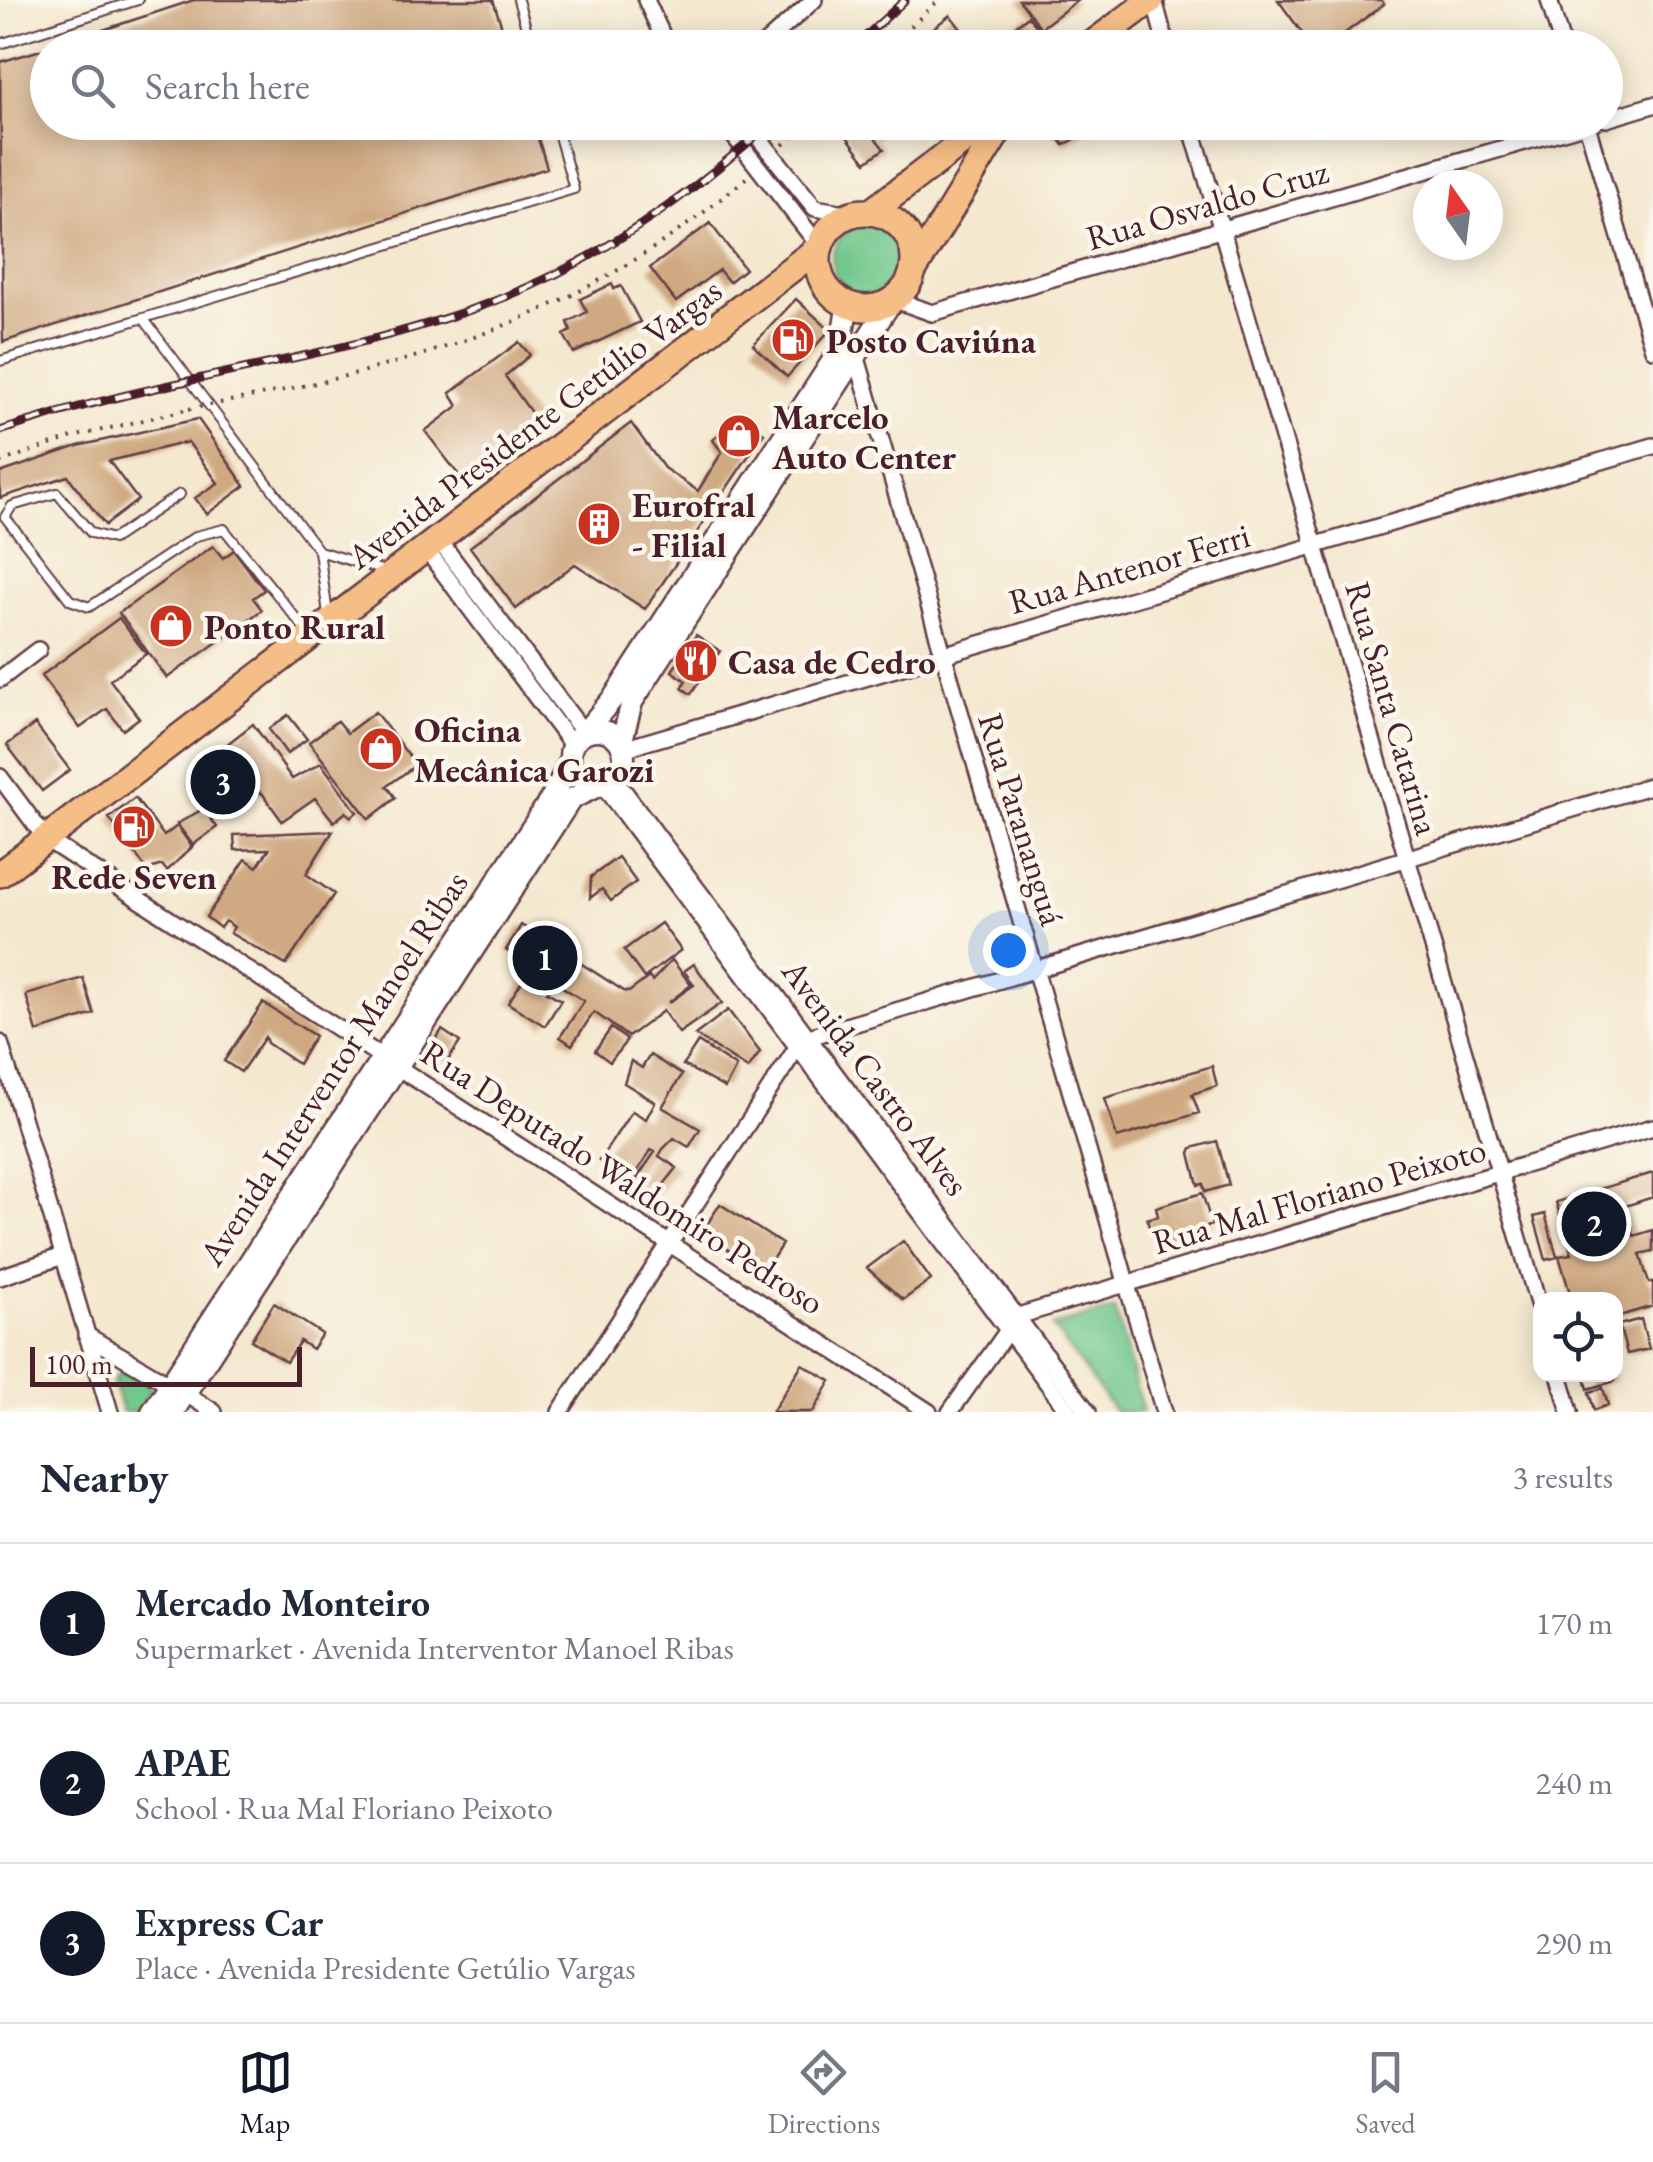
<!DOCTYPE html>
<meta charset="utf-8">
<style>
:root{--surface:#fff;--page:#f6f6f7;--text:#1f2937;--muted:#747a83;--line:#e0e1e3;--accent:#111827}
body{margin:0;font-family:"EB Garamond",serif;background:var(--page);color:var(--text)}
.controls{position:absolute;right:30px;bottom:30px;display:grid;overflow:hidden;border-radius:20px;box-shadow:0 5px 25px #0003}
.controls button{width:90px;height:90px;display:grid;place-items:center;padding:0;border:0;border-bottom:2px solid var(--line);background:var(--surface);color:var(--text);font:50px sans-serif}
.compass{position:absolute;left:1413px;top:170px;width:90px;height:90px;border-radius:50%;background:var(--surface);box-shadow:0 5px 25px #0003;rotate:346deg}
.scale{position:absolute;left:30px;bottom:25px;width:272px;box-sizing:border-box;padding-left:10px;border:5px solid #4a1f2b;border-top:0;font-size:28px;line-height:35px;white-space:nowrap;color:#4a1f2b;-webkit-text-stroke:8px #fbf7ec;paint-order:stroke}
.you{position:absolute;left:1008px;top:950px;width:35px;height:35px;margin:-25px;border:8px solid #fff;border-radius:50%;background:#1a73e8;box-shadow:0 0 0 15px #1a73e833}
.badge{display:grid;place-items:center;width:65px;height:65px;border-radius:50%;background:var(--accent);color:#fff;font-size:32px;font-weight:700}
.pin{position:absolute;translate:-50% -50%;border:5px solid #fff;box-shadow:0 2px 10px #0006}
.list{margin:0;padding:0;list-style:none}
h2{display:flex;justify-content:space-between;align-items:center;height:130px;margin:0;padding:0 40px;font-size:42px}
h2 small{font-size:32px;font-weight:400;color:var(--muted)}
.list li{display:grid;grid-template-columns:65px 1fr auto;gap:30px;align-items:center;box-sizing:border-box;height:160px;padding:0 40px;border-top:2px solid var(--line)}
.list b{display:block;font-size:38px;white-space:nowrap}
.list p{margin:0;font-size:32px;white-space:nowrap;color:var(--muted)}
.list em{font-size:32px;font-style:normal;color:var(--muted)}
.icon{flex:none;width:55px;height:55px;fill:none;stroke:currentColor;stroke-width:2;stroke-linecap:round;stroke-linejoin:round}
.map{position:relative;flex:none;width:1653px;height:1412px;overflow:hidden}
.search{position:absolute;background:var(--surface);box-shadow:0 5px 25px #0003;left:30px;right:30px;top:30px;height:110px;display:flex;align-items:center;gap:25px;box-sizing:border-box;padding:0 35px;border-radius:55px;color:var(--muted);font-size:38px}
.sheet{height:610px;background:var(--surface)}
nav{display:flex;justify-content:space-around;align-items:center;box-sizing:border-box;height:140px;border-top:2px solid var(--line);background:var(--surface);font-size:28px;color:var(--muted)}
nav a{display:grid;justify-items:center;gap:5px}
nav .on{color:var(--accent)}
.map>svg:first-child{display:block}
</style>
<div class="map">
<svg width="1653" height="1412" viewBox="0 0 1653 1412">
<rect width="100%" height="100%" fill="#fbf7ec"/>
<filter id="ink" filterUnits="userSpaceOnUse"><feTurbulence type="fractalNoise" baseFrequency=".01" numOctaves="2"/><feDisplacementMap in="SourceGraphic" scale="20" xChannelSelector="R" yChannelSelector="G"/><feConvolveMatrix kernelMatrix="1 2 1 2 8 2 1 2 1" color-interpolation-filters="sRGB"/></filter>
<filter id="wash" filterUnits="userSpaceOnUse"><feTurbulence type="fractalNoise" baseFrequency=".0048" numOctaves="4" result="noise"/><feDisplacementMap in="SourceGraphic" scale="40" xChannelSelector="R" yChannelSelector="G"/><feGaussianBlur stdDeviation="2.25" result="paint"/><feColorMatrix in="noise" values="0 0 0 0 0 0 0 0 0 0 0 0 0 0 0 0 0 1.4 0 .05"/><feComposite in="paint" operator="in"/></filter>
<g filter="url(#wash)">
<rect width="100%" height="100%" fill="#f4e8cf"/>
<path fill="#72c88d" stroke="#5e745c" stroke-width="2.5" d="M832 260a35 35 0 1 1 70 0a35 35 0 1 1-70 0Z
M1115 1309 1143 1412H1115L1052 1326Z
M121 1372H129L152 1388 139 1412H122L113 1380Z"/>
<g id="blocks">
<path fill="#cfa981" d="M194 0H493L509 48H48Z
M1019 0H1078L1041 28Z
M1278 0H1381L1384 4 1325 48H1313Z
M950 15 976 48H920L916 42Z
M1028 16 1046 38 1031 48H988Z
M48 48V122H533L547 168 3 342 0 62Z
M836 122H897L876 139 884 149 866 162Z
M1047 122H1080L1087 132 1064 145Z
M710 223 745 269 729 282 719 270 676 302 650 268Z
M612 284 614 289 621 286 640 322 574 353 564 335 571 331 568 322 587 312 580 299Z
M796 299 830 330 787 377 753 345Z
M519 342 530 355 505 376 540 425 462 479 425 431 458 406 450 393Z
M739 412 764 433 645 609 575 564 516 609 470 547 631 423 664 468 698 491 722 452 713 440Z
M198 419 245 486 207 514 195 498 218 483 188 442 109 461 138 500 105 525 68 476 0 498V473L78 446Z
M213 546 223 558 234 550 264 590 253 598 262 610 167 678 119 613Z
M119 618 146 654 110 680 139 718 123 730 107 709 80 728 41 676Z
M696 635 720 651 691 694 682 688 686 681 672 671Z
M375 712 416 765 387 786 396 798 369 819 309 742 337 721 347 733Z
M288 715 307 739 287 754 269 729Z
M35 724 70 770 42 791 7 745Z
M253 724 292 779 321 763 357 812 351 817 346 812 334 822 315 798 282 821 262 793 255 792 224 815 191 772Z
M135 798 164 836 177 826 192 847 167 871 162 865 147 870 109 818Z
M203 809 217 827 193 845 177 824Z
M333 831 306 874 334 894 286 965 230 933 234 927 225 921 220 928 206 917 246 859 257 867 269 849 235 850 234 835Z
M618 857 636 882 611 901 602 889 590 898 591 877Z
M661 923 681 950 644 978 624 950Z
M521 925 624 991 629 992 649 977 652 981 672 960 691 985 668 1003 694 985 684 971 694 964 722 1003 679 1033 663 1011 628 1037 594 1012 572 1045 560 1037 584 1001 506 950Z
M528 972 552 987 547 992 561 1000 545 1026 508 1003Z
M83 978 94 1014 37 1032 26 995Z
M263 1003 315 1036 298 1064 267 1043 265 1037 241 1072 224 1061Z
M728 1010 760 1052 748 1069 695 1035Z
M611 1028 627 1040 610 1062 595 1051Z
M442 1030 460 1042 447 1062 429 1050Z
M698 1042 736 1067 725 1088 683 1065Z
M650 1055 682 1075 662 1107 700 1129 689 1147 674 1138 663 1149 659 1156 677 1168 657 1193 635 1181 655 1152 651 1150 630 1183 599 1161 632 1111 646 1119 655 1102 624 1083 631 1061 642 1068Z
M1212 1066 1217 1086 1192 1094 1199 1113 1117 1138 1105 1098Z
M1217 1141 1229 1185 1205 1192 1203 1184 1198 1185 1190 1153 1192 1148Z
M1653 1173V1197L1625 1206 1634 1236 1653 1230V1251L1640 1254 1649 1283 1653 1282V1306L1616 1317V1300H1572L1559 1256 1572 1254 1566 1236 1602 1226 1599 1218 1564 1229 1556 1202Z
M1202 1193 1212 1225 1165 1239 1163 1231 1151 1234 1147 1219 1158 1216 1156 1207Z
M720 1204 782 1244 764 1272 706 1235 704 1229Z
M1545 1214 1557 1257 1546 1260 1534 1217Z
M903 1241 931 1280 903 1300 867 1268Z
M274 1303 322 1334 312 1349 300 1341 286 1362 251 1340Z
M1641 1319 1649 1349 1627 1354 1619 1325Z
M802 1364 831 1381 813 1412H772Z
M1584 1374H1614L1615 1381 1588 1389Z
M1603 1388 1608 1405 1594 1410 1589 1392Z"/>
</g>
</g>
<g filter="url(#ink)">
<use href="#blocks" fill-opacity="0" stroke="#643d44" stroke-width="2.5"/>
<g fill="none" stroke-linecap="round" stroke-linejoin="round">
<defs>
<path id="service" d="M518 0 532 48
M0 44 138 0
M143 318 319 551 328 614
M0 361 574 189 555 122
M180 494 113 539 91 533 57 493 12 506 5 517 70 600 89 607 196 536 224 529 308 633
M319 551 388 572"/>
<path id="minor" d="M646 0 668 48
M1154 0 1167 48
M1549 0 1563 48
M760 48 814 0
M1606 119 1653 105
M723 122 820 247
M746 122 815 208 851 214
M1190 122 1540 1310
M1586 122 1653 349
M893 299 932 313 1594 122
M857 358 1164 1412
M438 539 584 733
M425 548 572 745
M0 679 38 650
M623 749 1653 446
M0 777 46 839 929 1412
M614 778 1088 1412
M602 784 1069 1412
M0 1043 110 1412
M0 1277 63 1256
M86 1335 169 1384
M1559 1374 1570 1412
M185 1393 214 1412
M560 1412 798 1046 809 1037 1653 785
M950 1412 1018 1316 1653 1127"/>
<path id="tertiary" d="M570 757a27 27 0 1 1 54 0a27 27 0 1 1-54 0Z
M584 733 614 697 839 351 848 305
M621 744 632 702 893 299
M152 1412 557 789 569 761
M173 1412 571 799 602 784"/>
<path id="primary" d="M1087 48 1151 0
M818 260a48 48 0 1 1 96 0a48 48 0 1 1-96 0Z
M871 212 989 122
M913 271 1004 122
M0 874 820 247"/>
</defs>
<use href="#service" stroke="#643d44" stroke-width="12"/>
<use href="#minor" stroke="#643d44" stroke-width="20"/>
<use href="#tertiary" stroke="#643d44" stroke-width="25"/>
<use href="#primary" stroke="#643d44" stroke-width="30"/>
<path stroke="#643d44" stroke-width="4" stroke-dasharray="2.5 8" stroke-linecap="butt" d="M888 48 939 0
M783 145 808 122
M230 401C428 363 591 312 746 178
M0 462 73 437 189 409"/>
<use href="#service" stroke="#fff" stroke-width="8"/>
<use href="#minor" stroke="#fff" stroke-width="15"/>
<use href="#tertiary" stroke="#fff" stroke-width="20"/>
<use href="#primary" stroke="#f6be87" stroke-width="25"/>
<defs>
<path id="rail" d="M853 48 905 0
M0 431C160 376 333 362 492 302 596 263 689 197 771 122"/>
</defs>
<use href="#rail" stroke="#4a1f2b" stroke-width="9"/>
<use href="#rail" stroke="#fbf7ec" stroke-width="5" stroke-dasharray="15" stroke-linecap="butt"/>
<path stroke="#643d44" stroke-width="4" stroke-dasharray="2.5 8" stroke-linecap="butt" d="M189 409 230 401"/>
</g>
</g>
<defs>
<symbol id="fuel-disc" viewBox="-11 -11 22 22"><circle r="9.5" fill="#c8321e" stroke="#fbf7ec"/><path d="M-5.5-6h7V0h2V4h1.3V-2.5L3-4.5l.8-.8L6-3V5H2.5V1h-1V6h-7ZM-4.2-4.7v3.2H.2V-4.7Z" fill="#fff"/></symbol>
<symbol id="shop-disc" viewBox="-11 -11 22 22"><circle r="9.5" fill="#c8321e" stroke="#fbf7ec"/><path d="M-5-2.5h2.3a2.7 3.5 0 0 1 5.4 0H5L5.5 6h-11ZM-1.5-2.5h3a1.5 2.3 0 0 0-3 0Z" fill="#fff"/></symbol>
<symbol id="building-disc" viewBox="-11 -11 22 22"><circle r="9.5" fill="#c8321e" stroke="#fbf7ec"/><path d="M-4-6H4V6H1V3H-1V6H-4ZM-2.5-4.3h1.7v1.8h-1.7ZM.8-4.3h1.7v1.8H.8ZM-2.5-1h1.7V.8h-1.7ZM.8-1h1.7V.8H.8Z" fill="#fff"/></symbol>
<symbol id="restaurant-disc" viewBox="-11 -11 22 22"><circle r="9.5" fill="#c8321e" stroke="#fbf7ec"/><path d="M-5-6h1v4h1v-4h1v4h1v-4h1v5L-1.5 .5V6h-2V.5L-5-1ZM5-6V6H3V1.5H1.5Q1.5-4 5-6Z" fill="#fff"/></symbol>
</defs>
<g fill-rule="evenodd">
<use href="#fuel-disc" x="768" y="315" width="50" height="50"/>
<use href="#shop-disc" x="714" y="411" width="50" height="50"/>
<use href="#building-disc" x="574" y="499" width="50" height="50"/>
<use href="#shop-disc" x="146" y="601" width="50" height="50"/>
<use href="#restaurant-disc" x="671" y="636" width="50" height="50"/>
<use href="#shop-disc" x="356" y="724" width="50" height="50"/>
<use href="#fuel-disc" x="109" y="802" width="50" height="50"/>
</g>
<g text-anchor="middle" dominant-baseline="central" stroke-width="9" stroke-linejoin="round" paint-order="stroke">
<g font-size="35" fill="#4a1f2b" stroke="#fbf7ec">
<text transform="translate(1207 204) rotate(-16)">Rua Osvaldo Cruz</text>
<text transform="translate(534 423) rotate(-37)">Avenida Presidente Getúlio Vargas</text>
<text transform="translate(1129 568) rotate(-16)">Rua Antenor Ferri</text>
<text transform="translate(1393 708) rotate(74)">Rua Santa Catarina</text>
<text transform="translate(1022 819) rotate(73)">Rua Parananguá</text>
<text transform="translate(333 1068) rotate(-57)">Avenida Interventor Manoel Ribas</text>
<text transform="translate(876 1077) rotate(53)">Avenida Castro Alves</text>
<text transform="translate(623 1177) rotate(33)">Rua Deputado Waldomiro Pedroso</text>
<text transform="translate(1319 1195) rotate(-16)">Rua Mal Floriano Peixoto</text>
</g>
<g font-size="35" font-weight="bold" fill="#4a1f2b" stroke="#fbf7ec" text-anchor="start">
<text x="826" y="340">Posto Caviúna</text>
<text x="772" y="416">Marcelo<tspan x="772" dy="40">Auto Center</tspan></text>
<text x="632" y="504">Eurofral<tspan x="632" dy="40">- Filial</tspan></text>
<text x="204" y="626">Ponto Rural</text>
<text x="728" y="661">Casa de Cedro</text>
<text x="414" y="729">Oficina<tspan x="414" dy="40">Mecânica Garozi</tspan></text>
<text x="134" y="876" text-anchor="middle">Rede Seven</text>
</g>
</g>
</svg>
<div class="controls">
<button><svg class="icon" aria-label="locate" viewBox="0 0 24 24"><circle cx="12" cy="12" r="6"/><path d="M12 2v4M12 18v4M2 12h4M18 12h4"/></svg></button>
</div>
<svg class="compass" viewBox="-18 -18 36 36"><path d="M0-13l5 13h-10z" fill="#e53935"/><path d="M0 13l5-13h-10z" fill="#747a83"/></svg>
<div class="scale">100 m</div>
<div class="you"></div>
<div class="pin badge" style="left:545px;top:958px">1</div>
<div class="pin badge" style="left:1594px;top:1224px">2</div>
<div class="pin badge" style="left:223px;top:782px">3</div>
<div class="search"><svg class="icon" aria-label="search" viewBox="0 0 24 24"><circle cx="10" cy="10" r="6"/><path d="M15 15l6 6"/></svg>Search here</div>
</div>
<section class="sheet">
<h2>Nearby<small>3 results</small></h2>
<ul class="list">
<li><span class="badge">1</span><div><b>Mercado Monteiro</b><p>Supermarket · Avenida Interventor Manoel Ribas</p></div><em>170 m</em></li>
<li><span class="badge">2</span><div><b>APAE</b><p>School · Rua Mal Floriano Peixoto</p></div><em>240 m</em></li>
<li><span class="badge">3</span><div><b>Express Car</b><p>Place · Avenida Presidente Getúlio Vargas</p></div><em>290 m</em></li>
</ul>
</section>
<nav>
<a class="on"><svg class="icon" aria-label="map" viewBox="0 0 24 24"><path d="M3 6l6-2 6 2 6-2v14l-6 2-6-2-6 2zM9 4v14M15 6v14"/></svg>Map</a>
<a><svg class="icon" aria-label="directions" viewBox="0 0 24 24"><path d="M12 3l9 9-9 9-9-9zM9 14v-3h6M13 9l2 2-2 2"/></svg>Directions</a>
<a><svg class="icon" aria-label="saved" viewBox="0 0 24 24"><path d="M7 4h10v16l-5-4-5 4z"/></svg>Saved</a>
</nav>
